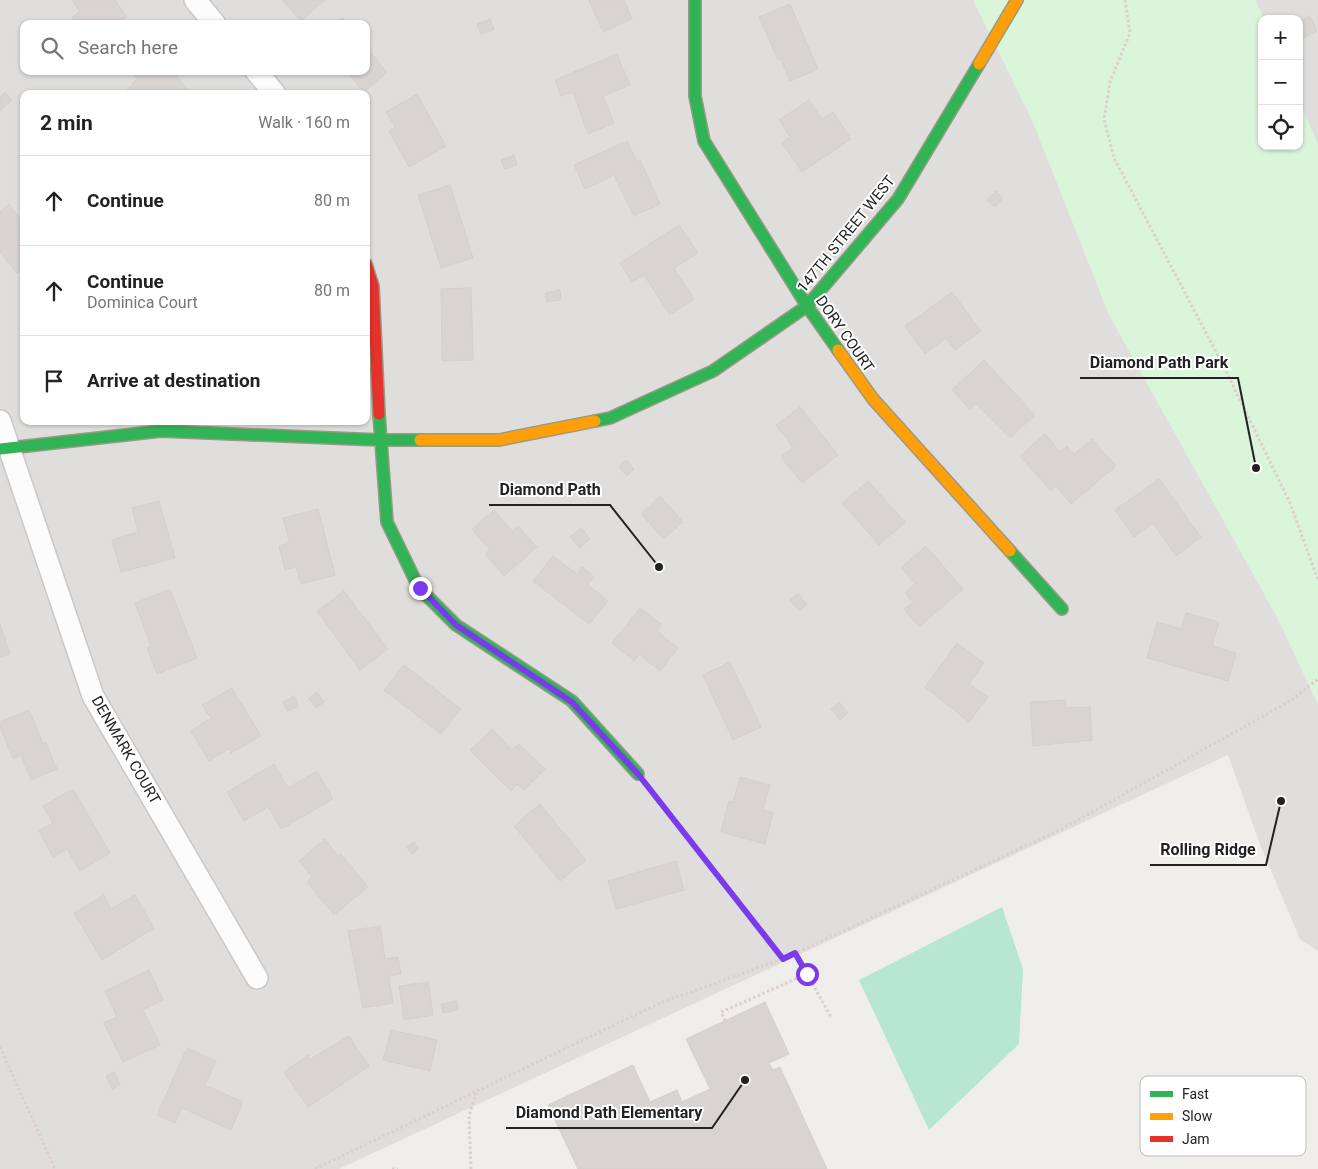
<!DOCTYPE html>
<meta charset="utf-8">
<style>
:root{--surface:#fff;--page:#f6f6f6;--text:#222;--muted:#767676;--line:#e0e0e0}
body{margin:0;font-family:Roboto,sans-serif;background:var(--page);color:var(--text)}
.controls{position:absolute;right:15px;top:15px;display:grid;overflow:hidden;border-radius:10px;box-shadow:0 1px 4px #0004}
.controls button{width:45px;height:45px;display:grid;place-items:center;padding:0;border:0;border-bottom:1px solid var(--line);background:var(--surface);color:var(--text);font:25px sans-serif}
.stop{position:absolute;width:15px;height:15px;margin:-11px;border:4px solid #7c3aed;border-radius:50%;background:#fff}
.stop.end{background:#7c3aed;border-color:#fff;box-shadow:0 1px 5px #0008}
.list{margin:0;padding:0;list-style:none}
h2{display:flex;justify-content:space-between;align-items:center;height:65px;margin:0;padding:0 20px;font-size:21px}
h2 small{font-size:16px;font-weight:400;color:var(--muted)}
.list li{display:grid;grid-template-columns:32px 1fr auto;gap:15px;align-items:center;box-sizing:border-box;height:90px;padding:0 20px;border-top:1px solid var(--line)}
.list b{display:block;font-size:19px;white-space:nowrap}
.list p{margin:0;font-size:16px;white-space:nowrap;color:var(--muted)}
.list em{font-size:16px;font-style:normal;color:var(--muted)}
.icon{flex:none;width:28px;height:28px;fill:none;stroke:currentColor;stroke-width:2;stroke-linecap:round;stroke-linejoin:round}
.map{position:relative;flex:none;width:1318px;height:1169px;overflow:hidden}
.search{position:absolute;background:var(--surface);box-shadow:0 1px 4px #0004;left:20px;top:20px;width:350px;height:55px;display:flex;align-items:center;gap:12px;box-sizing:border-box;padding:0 18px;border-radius:10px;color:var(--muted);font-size:19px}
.panel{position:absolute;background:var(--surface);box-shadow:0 1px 4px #0004;left:20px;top:90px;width:350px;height:335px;border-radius:10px}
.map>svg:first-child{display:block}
</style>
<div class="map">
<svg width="1318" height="1169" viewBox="0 0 1318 1169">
<rect width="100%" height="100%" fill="#f0eeeb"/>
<path fill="#dfdedc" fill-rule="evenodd" d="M0 0H1318V951L1300 939 1261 847 1228 755 339 1169H0ZM1262 19H1299V146H1262ZM24 24H366V71H24ZM24 94H366V421H24Z"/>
<path fill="#daf5da" d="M973 0H1255L1264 19H1262V146H1299V101L1318 144V705L1279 621 1109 315 1032 120Z"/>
<path fill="#b7e6d2" d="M1002 907 1023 969 1019 1044 929 1130 859 980Z"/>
<path fill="#d7d4d2" stroke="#d3d0cc" d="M72 0H115L127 17 117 24H76L72 17 80 12Z
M282 0H325L301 21Z
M589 0H624L632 19 603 32Z
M790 4 818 69 790 81 781 59 778 60 759 17Z
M1310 16 1317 31 1299 40V21Z
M342 18 347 24H335Z
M490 19 494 30 481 34 477 24Z
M366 47 387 72 364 92 346 71H366Z
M617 54 630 85 603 96 614 123 588 134 573 92 561 96 555 80Z
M130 71H172L192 94H123L137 79Z
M5 92 12 100 0 111V97Z
M417 94 446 146 409 167 389 131 395 127 386 112Z
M809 100 822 119 833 112 851 139 802 172 782 143 790 137 779 120Z
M627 141 637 162 640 160 660 204 634 216 614 175 585 189 574 165Z
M514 155 517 165 505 169 501 160Z
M450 185 473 258 441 268 418 195Z
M996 191 1003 198 995 207 987 200Z
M9 204 24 223V267L17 273 0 252V211Z
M679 225 698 253 674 268 694 299 670 315 644 275 632 282 620 263Z
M471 288 473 360 442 361 441 289Z
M560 290 561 300 547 302 545 293Z
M952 292 981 331 955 350 946 338 925 354 905 326Z
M984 360 1035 415 1010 438 976 404 970 409 952 390Z
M800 407 838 455 802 483 781 457 793 447 776 425Z
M1045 434 1060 452 1067 446 1074 454 1092 439 1116 466 1071 504 1056 486 1051 491 1020 456Z
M626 460 634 469 627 476 619 467Z
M1159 479 1201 537 1176 556 1153 523 1134 537 1115 510Z
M868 481 905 522 879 545 842 503Z
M660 496 683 522 664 539 641 514Z
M159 501 175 558 121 572 112 540 138 532 132 508Z
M318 509 335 575 301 584 296 567 285 570 279 546 290 543 283 518Z
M494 510 512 531 518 526 537 547 504 576 485 554 490 550 472 529Z
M581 528 590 539 580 548 570 537Z
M926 546 963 589 919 627 904 609 913 602 905 593 915 584 901 568Z
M553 556 577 574 582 567 591 574 594 577 588 585 608 601 589 624 533 581Z
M170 589 197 658 157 674 147 648 151 646 135 603Z
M344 591 388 649 360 670 317 611Z
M798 593 807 605 799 611 790 600Z
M640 608 661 624 657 631 678 648 660 671 639 654 634 661 612 643Z
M1186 613 1219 622 1212 646 1236 653 1228 681 1147 658 1157 622 1181 629Z
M0 624 10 654 0 657Z
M957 643 984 663 969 684 988 697 969 722 925 687Z
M730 662 761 727 733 740 703 675Z
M404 665 461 709 441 734 384 690Z
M232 688 261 736 231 753 229 749 209 761 191 731 211 718 202 705Z
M317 692 324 702 316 708 309 698Z
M294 696 299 706 287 711 283 702Z
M1066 700V708L1090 707 1092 740 1033 746 1030 702Z
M839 702 848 713 840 720 831 709Z
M29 710 43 744 46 743 57 769 31 780 21 755 13 759 0 727V722Z
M492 729 512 750 519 744 545 769 524 790 518 784 511 791 470 750Z
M274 764 288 788 317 771 333 799 281 829 268 807 244 821 227 792Z
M740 777 770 785 763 810 773 813 765 844 721 832 729 801 733 802Z
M73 789 110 853 80 871 67 849 53 857 39 831 53 823 43 806Z
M540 804 586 860 560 881 514 826Z
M325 839 338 856 341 854 368 887 334 915 307 882 312 877 299 861Z
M414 842 419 849 412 854 407 847Z
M676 861 684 890 616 909 608 881Z
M104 895 111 909 135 895 154 928 102 960 74 913Z
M380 926 385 959 398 957 401 974 389 976 393 1003 363 1008 348 931Z
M149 970 163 1000 143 1010 160 1045 123 1062 104 1023 117 1017 105 991Z
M428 982 433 1015 404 1020 399 986Z
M457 1001 458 1010 443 1013 441 1004Z
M765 1002 789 1054 769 1063 773 1070 780 1067 827 1169H578L548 1105 633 1065 650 1102 677 1090 682 1102 710 1089 686 1039Z
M391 1030 437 1040 430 1071 383 1060Z
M349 1036 369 1066 308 1107 284 1072 308 1055 310 1059Z
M187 1048 216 1061 205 1085 243 1102 231 1130 182 1108 175 1123 157 1115Z
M114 1072 120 1085 112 1089 106 1076Z"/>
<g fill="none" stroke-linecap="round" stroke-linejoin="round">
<defs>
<path id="street" d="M195 0 215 24
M256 71 275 94
M0 421 93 696 257 978"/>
<path id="fast" d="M695 0V96L704 141 807 306 838 350
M379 414 387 522 419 588 456 625 572 701 638 774
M595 421 610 418 713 371 807 306 898 199 979 64
M0 449 161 431 380 440H420
M1010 551 1062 609"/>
<path id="slow" d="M979 64 1017 0
M838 350 873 399 1010 551
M420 440H499L595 421"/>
<path id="jam" d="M366 264 373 286 379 414"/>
</defs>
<use href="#street" stroke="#c9c8c7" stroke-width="24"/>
<use href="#fast" stroke="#999a82" stroke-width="14"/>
<use href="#slow" stroke="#999a82" stroke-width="14"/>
<use href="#jam" stroke="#999a82" stroke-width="14"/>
<path stroke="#dccecd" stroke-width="3" stroke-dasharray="2.5 2.5" stroke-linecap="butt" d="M1125 0 1130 33 1110 82 1104 119 1114 158 1224 367 1290 503 1318 580
M654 794 783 959
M795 953 831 1017
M725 1021 721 1012 807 974
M0 1047 55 1169
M315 1169 660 1003 783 959 1064 828 1290 701 1318 679
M392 1169H398
M471 1169 469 1116 476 1093"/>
<use href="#street" stroke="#fdfcfc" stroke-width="21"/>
<use href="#fast" stroke="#30b455" stroke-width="11"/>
<use href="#slow" stroke="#ff9f0a" stroke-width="11"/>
<use href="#jam" stroke="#e5322d" stroke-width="11"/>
</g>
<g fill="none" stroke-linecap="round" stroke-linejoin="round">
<path stroke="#7c3aed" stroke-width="6" d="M420 588 456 625 572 702 638 774 783 959 795 953 807 974"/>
</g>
<g text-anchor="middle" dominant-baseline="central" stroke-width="4" stroke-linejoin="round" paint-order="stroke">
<g font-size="15" fill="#222" stroke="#fff">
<text transform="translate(846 234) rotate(-51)">147TH STREET WEST</text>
<text transform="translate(845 334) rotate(55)">DORY COURT</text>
<text transform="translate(126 750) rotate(60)">DENMARK COURT</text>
</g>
</g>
<rect x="1140" y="1076" width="166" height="80" rx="8" fill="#fff" stroke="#bdbdbd" stroke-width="1"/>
<rect x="1150" y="1091" width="23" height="6" fill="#30b455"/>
<rect x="1150" y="1113" width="23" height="7" fill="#ff9f0a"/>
<rect x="1150" y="1136" width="23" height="6" fill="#e5322d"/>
<g font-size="14" fill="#222">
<text x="1182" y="1099">Fast</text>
<text x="1182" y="1121">Slow</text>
<text x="1182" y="1144">Jam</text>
</g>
<path fill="none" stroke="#222" stroke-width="2" d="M1256 468L1238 378H1080M659 567L610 505H489M1281 801L1266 865H1150M745 1080L712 1128H506"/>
<g fill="#222" stroke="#fff" stroke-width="2">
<circle cx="1256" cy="468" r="5"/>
<circle cx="659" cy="567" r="5"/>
<circle cx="1281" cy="801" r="5"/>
<circle cx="745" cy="1080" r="5"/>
</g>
<g font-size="16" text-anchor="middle" font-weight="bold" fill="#222" stroke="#fff" stroke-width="4" stroke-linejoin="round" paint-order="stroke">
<text x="1159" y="368">Diamond Path Park</text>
<text x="550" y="495">Diamond Path</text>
<text x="1208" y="855">Rolling Ridge</text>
<text x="609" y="1118">Diamond Path Elementary</text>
</g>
</svg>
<div class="controls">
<button>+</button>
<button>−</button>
<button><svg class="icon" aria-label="locate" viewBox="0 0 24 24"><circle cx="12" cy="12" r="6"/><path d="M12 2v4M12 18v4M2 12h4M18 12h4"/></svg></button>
</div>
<div class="stop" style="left:807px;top:974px"></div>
<div class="stop end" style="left:420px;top:588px"></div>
<div class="search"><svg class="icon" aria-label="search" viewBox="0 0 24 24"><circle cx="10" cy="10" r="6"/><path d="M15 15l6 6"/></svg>Search here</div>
<section class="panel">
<h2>2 min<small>Walk · 160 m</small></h2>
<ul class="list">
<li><svg class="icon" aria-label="ahead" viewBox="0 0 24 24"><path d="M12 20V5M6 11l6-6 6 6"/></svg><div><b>Continue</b></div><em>80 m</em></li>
<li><svg class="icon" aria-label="ahead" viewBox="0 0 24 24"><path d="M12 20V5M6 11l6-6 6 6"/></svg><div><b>Continue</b><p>Dominica Court</p></div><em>80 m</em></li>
<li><svg class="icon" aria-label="arrive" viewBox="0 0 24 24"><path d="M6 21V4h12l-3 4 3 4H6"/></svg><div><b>Arrive at destination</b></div></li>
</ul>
</section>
</div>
